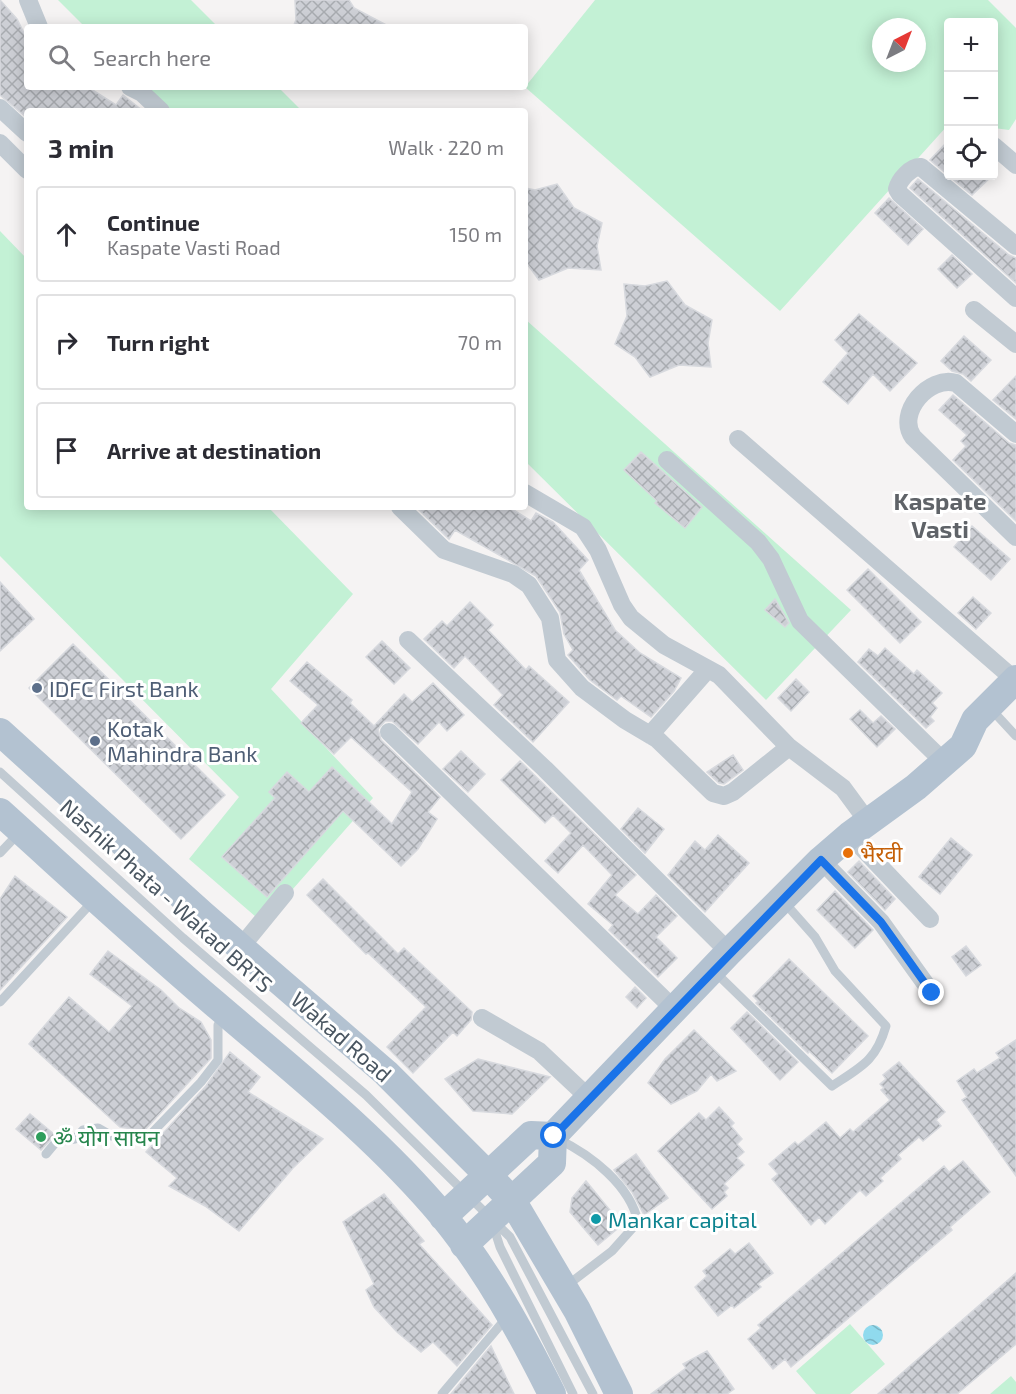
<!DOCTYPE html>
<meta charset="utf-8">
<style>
:root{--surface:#fff;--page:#f7f7f7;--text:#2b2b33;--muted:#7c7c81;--line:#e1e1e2}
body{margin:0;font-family:"Exo 2","Noto Sans Devanagari",sans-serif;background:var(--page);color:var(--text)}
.controls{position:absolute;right:18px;top:18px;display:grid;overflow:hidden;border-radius:6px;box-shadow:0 3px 15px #0003}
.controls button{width:54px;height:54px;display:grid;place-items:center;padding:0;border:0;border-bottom:2px solid var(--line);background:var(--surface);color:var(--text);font:30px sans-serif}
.compass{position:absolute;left:872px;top:18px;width:54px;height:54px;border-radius:50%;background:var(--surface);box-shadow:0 3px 15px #0003;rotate:42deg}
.stop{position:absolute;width:18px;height:18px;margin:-14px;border:4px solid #1a73e8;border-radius:50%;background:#fff}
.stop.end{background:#1a73e8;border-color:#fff;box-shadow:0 2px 6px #0008}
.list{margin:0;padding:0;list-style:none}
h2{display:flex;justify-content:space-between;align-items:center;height:78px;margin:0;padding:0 24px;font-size:26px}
h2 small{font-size:20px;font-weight:400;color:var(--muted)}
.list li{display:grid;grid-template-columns:39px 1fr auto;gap:18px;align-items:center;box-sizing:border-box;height:96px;margin:0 12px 12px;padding:0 12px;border:2px solid var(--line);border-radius:6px}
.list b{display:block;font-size:22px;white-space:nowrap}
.list p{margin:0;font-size:20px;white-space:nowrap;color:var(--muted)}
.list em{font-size:20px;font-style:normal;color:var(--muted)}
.icon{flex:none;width:33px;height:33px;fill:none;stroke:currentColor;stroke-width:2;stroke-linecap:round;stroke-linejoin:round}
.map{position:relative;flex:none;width:1016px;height:1394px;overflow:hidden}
.search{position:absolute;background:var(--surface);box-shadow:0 3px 15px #0003;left:24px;top:24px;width:504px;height:66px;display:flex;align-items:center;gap:15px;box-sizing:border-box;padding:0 21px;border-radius:6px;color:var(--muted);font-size:22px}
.panel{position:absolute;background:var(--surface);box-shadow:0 3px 15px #0003;left:24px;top:108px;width:504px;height:402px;border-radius:6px}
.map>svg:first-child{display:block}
</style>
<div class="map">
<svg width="1016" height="1394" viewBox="0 0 1016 1394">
<defs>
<pattern id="water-waves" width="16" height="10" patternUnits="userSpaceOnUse" patternTransform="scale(1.5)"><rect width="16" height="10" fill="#90daee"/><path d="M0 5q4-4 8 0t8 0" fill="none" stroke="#78b4c4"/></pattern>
<pattern id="building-cross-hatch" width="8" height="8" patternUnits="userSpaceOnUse" patternTransform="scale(1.5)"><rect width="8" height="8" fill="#cdcfd5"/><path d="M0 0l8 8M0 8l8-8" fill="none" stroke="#a8abb0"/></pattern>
</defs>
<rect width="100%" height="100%" fill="#f5f3f3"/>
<path fill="#c3f1d5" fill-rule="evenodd" d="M58 0H191L218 27H85Z
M595 0H988L1016 28V119L1009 130 994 128V22H948V125L780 311 525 87ZM881 27H917V63H881Z
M146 87H278L302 111H170Z
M0 231 27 259V507H268L353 594 271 689 373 798 263 923 189 859 239 797 0 556Z
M525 319 851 610 766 700 525 461Z
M850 1324 885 1364 850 1394H816L796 1371Z
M1011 1376 1016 1382V1394H990Z"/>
<path fill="url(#water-waves)" d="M863 1335a10 10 0 1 1 20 0a10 10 0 1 1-20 0Z"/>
<path fill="url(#building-cross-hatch)" stroke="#d7d9de" stroke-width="1.5" d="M0 0 17 19 27 39V87H88L116 105 123 95 143 111H27V118L0 95Z
M295 0H349L354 8 390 27H293L296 20Z
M948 141V175L930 160Z
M949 176H992L972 195Z
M918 179 1009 255 1016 258V283L910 188Z
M557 184 574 208 602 223 597 246 601 270 568 268 539 280 525 261V188L535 190Z
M889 198 923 229 908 245 875 213Z
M952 255 972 274 957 288 938 269Z
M667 281 685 305 712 320 708 343 711 367 679 365 650 377 635 357 615 344 627 316 624 284 645 286Z
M859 314 917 363 890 391 873 374 848 404 823 382 848 353 835 340Z
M964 336 991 360 971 381 963 374 952 371 941 361Z
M1016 376V419L993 400Z
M953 395 1009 443 1016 445V521L953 460 966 446 961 441 967 435 939 410Z
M641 452 702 507 685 528 655 503 657 501 624 470Z
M416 507H509L531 521 536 513 553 522 588 560 579 570 615 630 640 653 681 678 674 691 651 717 621 696 617 700 590 680 568 655 573 650 564 634 560 612 536 576 455 530 449 539Z
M972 526 1010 559 991 580 954 547Z
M868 569 921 622 900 643 847 590Z
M0 582 34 619 0 651Z
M973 597 991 613 976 629 958 613Z
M775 599 789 623 785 627 765 610Z
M470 602 493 625 488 630 526 670 529 666 569 702 533 742 494 705 503 695 465 656 454 668 424 639 442 621 447 626Z
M382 641 410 668 394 684 366 657Z
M73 644 225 795 181 839 29 688Z
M885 648 914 674 917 670 942 693 932 703 937 708 930 717 934 721 926 728 858 662 869 649 878 656Z
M307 662 352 700 350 703 374 726 404 694 412 702 433 683 464 715 447 731 439 722 418 744 392 721H385L378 729 381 740 440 797 428 812 437 819 418 849 401 866 343 811 267 897 222 857 275 798 269 792 287 772 309 792 332 767 392 824 412 792 351 737 334 754 301 723 318 705 290 681Z
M796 679 809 692 791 711 778 698Z
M860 710 873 723 881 716 895 729 877 747 850 719Z
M461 751 485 774 468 792 443 769Z
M733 755 743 770 724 784 719 783 707 772Z
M520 761 636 875 615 895 638 914 656 895 677 916 656 937 677 958 658 977 609 930 613 925 588 904 612 875 583 845 558 873 545 861 571 833 553 815 545 823 501 780Z
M638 808 664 829 645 853 621 829Z
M718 835 749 863 705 912 668 875 695 841 705 850Z
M951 838 972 855 940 894 919 877Z
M859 861 895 899 885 910 848 872Z
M15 876 67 917 0 990V899Z
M323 879 398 954 404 948 472 1012 471 1020 457 1036 453 1032 413 1073 387 1047 426 1007 368 953 366 954 307 895Z
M835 891 873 930 855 948 817 910Z
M966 946 981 965 966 976 952 957Z
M108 951 161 990 179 1008 201 1022 211 1040V1058L144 1131 120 1127 29 1044 69 997 109 1032 132 1006 90 974Z
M789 959 868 1036 832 1073 809 1051 808 1053 756 1003 758 1001 753 996Z
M635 987 646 998 637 1008 626 997Z
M747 1012 798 1062 780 1080 731 1028Z
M694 1030 736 1071 717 1081 711 1074 697 1091 671 1104 648 1083 665 1059Z
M1016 1040V1176L962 1100 967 1097 957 1081 974 1069 977 1073 1000 1058 996 1053Z
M230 1052 260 1077 248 1092 323 1139 293 1168 239 1231 205 1206 169 1186 177 1178 146 1152 206 1086Z
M478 1059 550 1077 512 1114 473 1111 445 1079Z
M899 1062 945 1112 936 1120 941 1126 923 1141 919 1137 898 1155 901 1159 880 1178 883 1181 866 1196 860 1190 825 1224 819 1217 811 1225 772 1179 778 1174 769 1164 795 1142 798 1145 826 1122 840 1138 850 1129 853 1132 890 1100 881 1090 884 1088 880 1084 886 1079 883 1075Z
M719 1107 734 1123 731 1126 742 1139 737 1144 744 1152 737 1158 744 1165 724 1184 728 1188 724 1192 727 1196 712 1209 658 1151 699 1113 706 1120Z
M30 1114 55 1135 41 1150 16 1129Z
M636 1154 668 1198 644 1215 632 1192 614 1170Z
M963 1161 990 1192 950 1227 952 1230 791 1367 785 1359 773 1369 748 1339 761 1328 758 1325 944 1166 949 1172Z
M586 1181 622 1225 598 1245 570 1212 572 1198Z
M384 1194 424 1241 419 1244 492 1325 457 1366 433 1342 421 1352 397 1332 374 1307 366 1290 374 1284 343 1222Z
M749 1243 773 1273 758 1284 761 1287 734 1308 732 1305 718 1316 695 1287 707 1276 703 1271 730 1249 735 1254Z
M1016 1273V1344L957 1394H878Z
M491 1346 514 1394H451Z
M707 1351 734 1389 727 1394H651L686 1368 683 1364Z"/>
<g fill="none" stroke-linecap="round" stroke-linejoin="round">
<path stroke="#c1cad2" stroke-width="9" d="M991 709 1016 736
M0 772 183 938 366 1095 510 1237 593 1394
M0 853 19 833
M715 972 832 1086C861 1067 876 1061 886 1026L835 971 815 937 784 902
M0 1002 94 900
M558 1139C591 1155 630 1185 638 1222L612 1251 565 1287
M46 1154 56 1142 75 1139 83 1130 98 1128 112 1136 147 1138 201 1082 218 1060V1025L226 1017
M493 1225 500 1247 573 1394
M442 1394 508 1316"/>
<path stroke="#c1cad2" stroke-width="18" d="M28 0 39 27
M130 87 142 93 161 111
M0 108 27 133
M0 143 27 170
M994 146 1016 165
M1016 246 921 167C911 166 899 180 897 189L900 194 1016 298
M974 310 1016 344
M1016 434 956 383C929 375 896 413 913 437L1016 537
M738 439 1015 680
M667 460 758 542 771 559 800 621 944 762
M400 507 444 550 513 574 529 585 550 618 557 660 582 688 625 720 657 739 713 793 724 796 733 792 789 747 719 675 664 645 631 618 622 605 598 550 583 527 525 493
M408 640 545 769 729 952
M389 732 674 1009
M650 735 708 669
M789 747 843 788 868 822
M850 835 930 919
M821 860 881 922 932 993
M241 947 285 893
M482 1018 539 1051 589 1098"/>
<path stroke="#b3c2d1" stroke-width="28" d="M0 732 203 915 386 1073 487 1174 513 1202 577 1310 619 1394
M0 812C71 876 141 941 214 1003 292 1070 376 1136 443 1216 487 1270 521 1332 552 1394
M443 1217 531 1135 553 1136
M464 1245 552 1163 553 1136 729 952 821 860 850 835 916 787 963 746 975 720 1016 679"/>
</g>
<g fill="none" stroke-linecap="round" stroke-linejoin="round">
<path stroke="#1a73e8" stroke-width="8" d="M554 1136 821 860 881 922 932 993"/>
</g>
<g fill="#5c6f8a" stroke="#fff" stroke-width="2">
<circle cx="37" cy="688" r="6"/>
<circle cx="95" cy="741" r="6"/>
</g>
<circle fill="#e8710a" stroke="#fff" stroke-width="2" cx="848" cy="853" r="6"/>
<circle fill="#2e9e5b" stroke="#fff" stroke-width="2" cx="41" cy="1137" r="6"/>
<circle fill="#0f9aa8" stroke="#fff" stroke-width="2" cx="596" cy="1219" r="6"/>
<g text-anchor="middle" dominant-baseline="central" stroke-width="6" stroke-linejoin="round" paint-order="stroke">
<g font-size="22" fill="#4e5e75" stroke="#fff" text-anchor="start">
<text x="49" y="688">IDFC First Bank</text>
<text x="107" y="728">Kotak<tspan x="107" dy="25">Mahindra Bank</tspan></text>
</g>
<g font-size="22" fill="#c56008" stroke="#fff" text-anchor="start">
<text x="860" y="853">भैरवी</text>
</g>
<g font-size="22" fill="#4a5661" stroke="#fff">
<text transform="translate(167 895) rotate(42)">Nashik Phata - Wakad BRTS</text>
<text transform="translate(342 1036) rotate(41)">Wakad Road</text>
</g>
<g font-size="22" fill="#27864d" stroke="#fff" text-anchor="start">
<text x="53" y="1137">ॐ योग साघन</text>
</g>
<g font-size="22" fill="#0d838f" stroke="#fff" text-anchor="start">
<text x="608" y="1219">Mankar capital</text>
</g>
<g font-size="24" font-weight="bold" fill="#5f6368" stroke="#fff">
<text x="940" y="500">Kaspate<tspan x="940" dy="28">Vasti</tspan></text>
</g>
</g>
</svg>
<div class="controls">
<button>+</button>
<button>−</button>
<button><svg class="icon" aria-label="locate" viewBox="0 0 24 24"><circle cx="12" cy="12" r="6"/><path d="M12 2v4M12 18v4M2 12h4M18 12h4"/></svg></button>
</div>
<svg class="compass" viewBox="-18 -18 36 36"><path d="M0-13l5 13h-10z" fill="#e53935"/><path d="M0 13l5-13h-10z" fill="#7c7c81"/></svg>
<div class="stop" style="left:554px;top:1136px"></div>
<div class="stop end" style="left:932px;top:993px"></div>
<div class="search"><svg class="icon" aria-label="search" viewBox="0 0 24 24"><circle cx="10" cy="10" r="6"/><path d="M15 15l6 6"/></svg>Search here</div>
<section class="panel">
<h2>3 min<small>Walk · 220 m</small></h2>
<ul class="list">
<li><svg class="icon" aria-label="ahead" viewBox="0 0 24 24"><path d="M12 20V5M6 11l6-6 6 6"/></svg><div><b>Continue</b><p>Kaspate Vasti Road</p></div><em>150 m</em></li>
<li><svg class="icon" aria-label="right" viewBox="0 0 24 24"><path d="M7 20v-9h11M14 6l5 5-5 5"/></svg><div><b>Turn right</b></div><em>70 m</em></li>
<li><svg class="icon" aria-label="arrive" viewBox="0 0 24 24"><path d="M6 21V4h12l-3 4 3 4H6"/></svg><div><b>Arrive at destination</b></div></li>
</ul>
</section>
</div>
